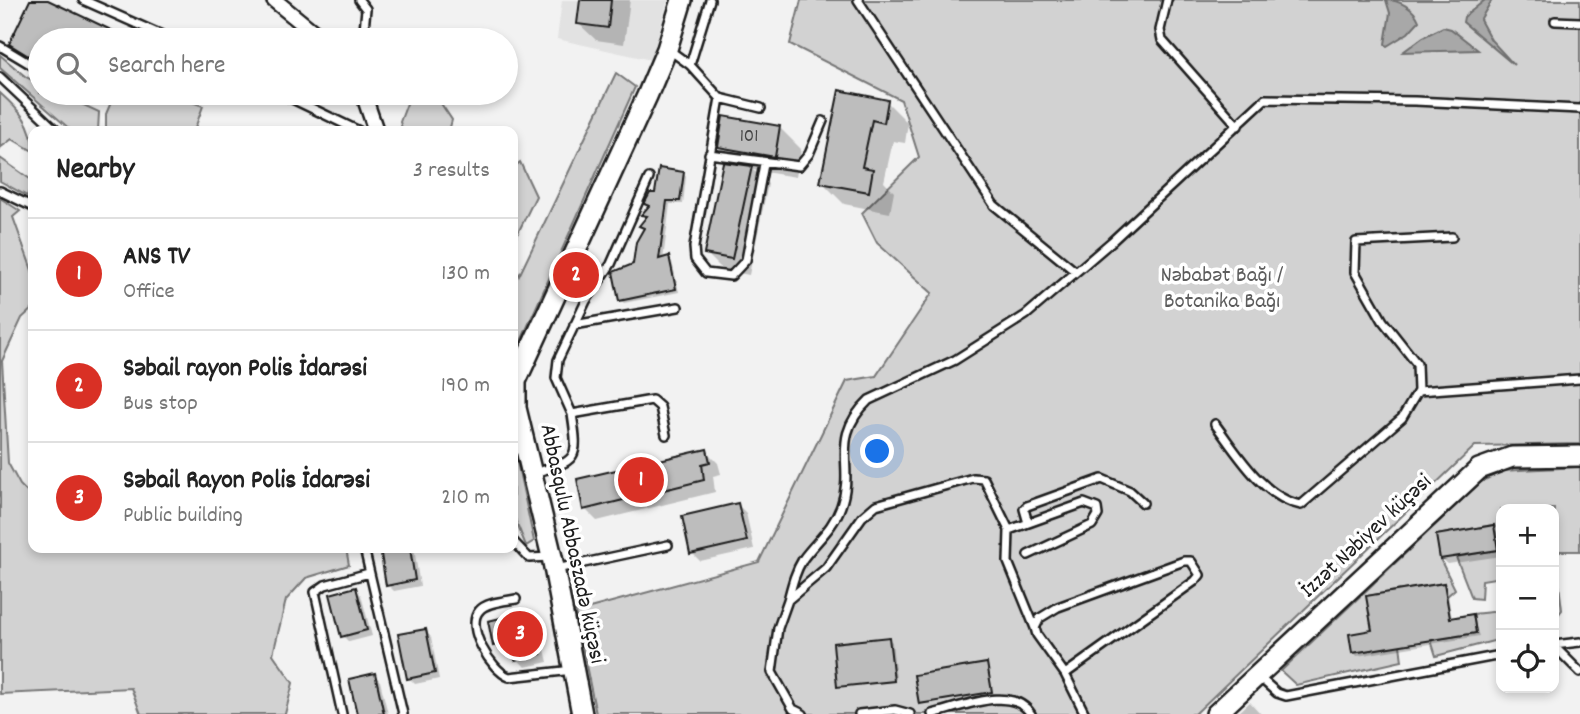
<!DOCTYPE html>
<meta charset="utf-8">
<style>
:root{--surface:#fff;--page:#f2f2f2;--text:#222;--muted:#767676;--line:#e0e0e0;--accent:#d93025}
body{margin:0;font-family:Dekko,sans-serif;background:var(--page);color:var(--text)}
.controls{position:absolute;right:21px;bottom:21px;display:grid;overflow:hidden;border-radius:14px;box-shadow:0 4px 10px #0003}
.controls button{width:63px;height:63px;display:grid;place-items:center;padding:0;border:0;border-bottom:2px solid var(--line);background:var(--surface);color:var(--text);font:35px sans-serif}
.you{position:absolute;left:878px;top:452px;width:24px;height:24px;margin:-18px;border:5px solid #fff;border-radius:50%;background:#1a73e8;box-shadow:0 0 0 10px #1a73e833}
.badge{display:grid;place-items:center;width:46px;height:46px;border-radius:50%;background:var(--accent);color:#fff;font-size:23px;font-weight:700}
.pin{position:absolute;translate:-50% -50%;border:4px solid #fff;box-shadow:0 2px 7px #0006}
.list{margin:0;padding:0;list-style:none}
h2{display:flex;justify-content:space-between;align-items:center;height:91px;margin:0;padding:0 28px;font-size:30px}
h2 small{font-size:23px;font-weight:400;color:var(--muted)}
.list li{display:grid;grid-template-columns:46px 1fr auto;gap:21px;align-items:center;box-sizing:border-box;height:112px;padding:0 28px;border-top:2px solid var(--line)}
.list b{display:block;font-size:26px;white-space:nowrap}
.list p{margin:0;font-size:23px;white-space:nowrap;color:var(--muted)}
.list em{font-size:23px;font-style:normal;color:var(--muted)}
.icon{flex:none;width:38px;height:38px;fill:none;stroke:currentColor;stroke-width:2;stroke-linecap:round;stroke-linejoin:round}
.map{position:relative;flex:none;width:1580px;height:714px;overflow:hidden}
.search{position:absolute;background:var(--surface);box-shadow:0 4px 10px #0003;left:28px;top:28px;width:490px;height:77px;display:flex;align-items:center;gap:18px;box-sizing:border-box;padding:0 24px;border-radius:38px;color:var(--muted);font-size:26px}
.panel{position:absolute;background:var(--surface);box-shadow:0 4px 10px #0003;left:28px;top:126px;width:490px;height:427px;border-radius:14px}
.map>svg:first-child{display:block}
</style>
<div class="map">
<svg width="1580" height="714" viewBox="0 0 1580 714">
<rect width="100%" height="100%" fill="#f2f2f2"/>
<filter id="ink" filterUnits="userSpaceOnUse"><feTurbulence type="fractalNoise" baseFrequency=".0143" numOctaves="2"/><feDisplacementMap in="SourceGraphic" scale="14" xChannelSelector="R" yChannelSelector="G"/><feConvolveMatrix kernelMatrix="1 2 1 2 8 2 1 2 1" color-interpolation-filters="sRGB"/></filter>
<g filter="url(#ink)">
<path fill="#e2e2e2" d="M562 0H668L651 60 557 39Z"/>
<path fill="#d2d2d2" stroke="#777" stroke-width="2" d="M801 0H1580V444L1475 446 1195 714H596L575 612 759 562 847 381 876 376 932 293 877 243 862 213 919 157 901 100 790 44Z
M0 55 26 77 40 84V93H58L99 112 98 131H72L0 68Z
M616 73 635 87 513 359V263L519 276Z
M0 93C20 111 33 124 33 151L12 139 0 148Z
M115 93H180L179 97 203 106 194 131H106V114Z
M411 93H434L452 120 449 131H403L400 122Z
M0 158 33 181 27 196 0 181Z
M520 162 536 196 513 243V168Z
M0 198 20 211 13 217 33 273V308L22 318 2 361 8 463 20 485 33 498V548H346L349 565 306 578 286 600 273 654 293 683 285 714H141L131 688 0 694Z
M513 443 534 541 526 546 513 514Z
M1580 467V551H1555L1562 610 1554 620V509H1501V577L1482 580 1481 599 1472 598 1456 557 1497 550 1493 525 1437 535 1440 559 1455 589 1446 597 1444 583 1367 596 1372 630 1400 645 1402 661 1296 685 1281 671 1481 482 1502 471Z
M1501 611V639L1436 656 1431 640 1476 633 1473 614Z"/>
<path fill="#a8a8a8" stroke="#707070" stroke-width="2" d="M1386 0C1399 0 1414 8 1419 21L1408 33 1387 46 1385 44 1390 13Z
M1485 0H1492L1480 20 1491 40 1514 65 1463 22 1464 17Z
M1443 27 1451 29 1478 50 1403 52 1423 37Z"/>
<path fill="#0003" d="M32 0H44L124 40H40V65L11 44Z
M582 0H630L624 44 596 40 579 24Z
M840 93 887 102 908 123 905 143 893 141 884 182 894 192 890 213 844 204 822 182Z
M780 128 801 149 796 177 753 170 768 184 749 275 723 270 706 253 739 166 719 147Z
M683 173 686 177 683 204H670L663 260 669 258 672 262 679 292 624 303 621 300 645 230 642 226 647 219 643 215 656 195Z
M706 451 718 463 721 474 713 476 715 492 597 521 585 509Z
M738 505 746 513 754 549 700 561 692 553Z
M1493 527 1499 533 1501 556 1448 564 1442 559Z
M381 548H414L420 586 394 591 388 585Z
M1444 585 1447 589 1452 619 1472 616 1479 636 1357 656 1354 652 1374 632Z
M355 589 361 595 372 636 349 642 343 636Z
M529 613 538 621 548 662 525 667 511 652 503 653 495 645Z
M425 631 431 637 439 679 415 684 409 678Z
M889 639 892 642 896 679 839 686 835 644Z
M986 665 992 693 920 703Z
M374 675 380 681 388 714H359Z
M1250 702 1261 714H1237Z"/>
<path fill="#bdbdbd" stroke="#1c1c1c" stroke-width="2" d="M30 0H48L132 40H40V63L9 44Z
M580 0H611L608 28 577 24Z
M839 90 888 100 884 123 872 120 862 167 873 169 869 192 820 183Z
M723 116 780 126 775 157 718 147Z
M723 162 752 166 732 259 704 254Z
M659 168 684 172 680 201H667L659 259 669 256 676 289 619 301 613 272 633 264 636 242 644 228 639 226 647 216 641 215 649 206 644 204 650 193H655Z
M707 449 710 462 702 464 704 480 583 510 577 479Z
M738 503 747 541 690 554 682 516Z
M1494 525 1498 550 1440 559 1436 535Z
M380 548H410L415 580 386 586Z
M1444 583 1450 618 1473 614 1476 633 1352 653 1349 634 1372 630 1366 596Z
M356 587 367 630 341 637 330 594Z
M530 611 541 654 515 660 514 655 501 644 493 646 488 621Z
M426 629 435 673 407 679 398 634Z
M889 637 894 681 837 687 833 643Z
M987 663 992 692 919 704 914 675Z
M375 673 384 714H357L349 679Z"/>
<g fill="none" stroke-linecap="round" stroke-linejoin="round">
<defs>
<path id="lane" d="M83 0 173 40
M359 0 366 9 363 40
M858 0 994 205 1076 272
M1167 0 1160 30 1162 40 1238 126
M1555 21 1580 22
M0 46 40 70
M668 49 690 65 720 98 694 247 695 259 706 273 731 276 746 260 764 164
M690 65 710 0
M0 77 57 131
M80 93 82 94
M280 93 359 131
M720 98 761 108
M709 154 799 166 809 154 823 121
M0 191 33 207
M574 325 678 307
M1418 391 1580 379
M572 414 556 378 558 360 586 301 611 264 649 178
M1215 424C1237 453 1263 498 1301 505L1402 418 1418 391 1417 364 1383 321 1355 272 1356 242 1452 237
M533 473C578 461 579 460 572 414L652 400 660 407 666 435
M1028 523 1024 509 1027 506 1102 479 1130 491 1143 503
M1009 530 1084 503 1097 508 1098 515 1092 525 1028 555
M513 541 529 558 552 557
M364 548 403 714
M556 569 668 545
M516 599C506 601 486 602 479 611 465 627 491 670 509 677L573 670
M788 600C792 585 795 572 803 559 816 541 833 529 841 506 856 465 828 439 869 400L955 360 1026 315 1111 242 1265 99 1415 101 1580 109
M1554 645 1580 642
M1554 646 1580 672
M1065 674 1195 581 1200 575 1191 561H1184L1058 607 1040 618 1035 628 1037 635 1065 674 1085 714
M1258 676 1277 693 1286 696 1501 655
M342 714 315 592 325 585 369 573
M803 714 793 709 772 672 778 628 788 600 826 568 862 517 876 505 973 478 984 479 1009 530 1008 562 1035 628
M859 714 895 710 910 714
M932 714C959 708 1012 684 1031 714"/>
<path id="street" d="M274 0 323 40
M363 93 376 131"/>
<path id="secondary" d="M582 714 552 557 516 408V381L647 96 667 49 682 0
M1216 714 1479 469 1512 457 1580 456"/>
</defs>
<use href="#lane" stroke="#1c1c1c" stroke-width="12"/>
<use href="#street" stroke="#1c1c1c" stroke-width="19"/>
<use href="#secondary" stroke="#1c1c1c" stroke-width="24"/>
<use href="#lane" stroke="#fff" stroke-width="7"/>
<use href="#street" stroke="#fff" stroke-width="14"/>
<use href="#secondary" stroke="#fff" stroke-width="19"/>
</g>
</g>
<g text-anchor="middle" dominant-baseline="central" stroke-width="7" stroke-linejoin="round" paint-order="stroke">
<g font-size="19" fill="#444">
<text x="749" y="137">101</text>
</g>
<g font-size="23" fill="#5c5c5c" stroke="#fff">
<text x="1222" y="276">Nəbabət Bağı /<tspan x="1222" dy="26">Botanika Bağı</tspan></text>
</g>
<g font-size="23" fill="#1c1c1c" stroke="#fff">
<text transform="translate(1367 537) rotate(-43)">İzzət Nəbiyev küçəsi</text>
<text transform="translate(571 544) rotate(78)">Abbasqulu Abbaszadə küçəsi</text>
</g>
</g>
</svg>
<div class="controls">
<button>+</button>
<button>−</button>
<button><svg class="icon" aria-label="locate" viewBox="0 0 24 24"><circle cx="12" cy="12" r="6"/><path d="M12 2v4M12 18v4M2 12h4M18 12h4"/></svg></button>
</div>
<div class="you"></div>
<div class="pin badge" style="left:641px;top:480px">1</div>
<div class="pin badge" style="left:576px;top:275px">2</div>
<div class="pin badge" style="left:520px;top:634px">3</div>
<div class="search"><svg class="icon" aria-label="search" viewBox="0 0 24 24"><circle cx="10" cy="10" r="6"/><path d="M15 15l6 6"/></svg>Search here</div>
<section class="panel">
<h2>Nearby<small>3 results</small></h2>
<ul class="list">
<li><span class="badge">1</span><div><b>ANS TV</b><p>Office</p></div><em>130 m</em></li>
<li><span class="badge">2</span><div><b>Səbail rayon Polis İdarəsi</b><p>Bus stop</p></div><em>190 m</em></li>
<li><span class="badge">3</span><div><b>Səbail Rayon Polis İdarəsi</b><p>Public building</p></div><em>210 m</em></li>
</ul>
</section>
</div>
